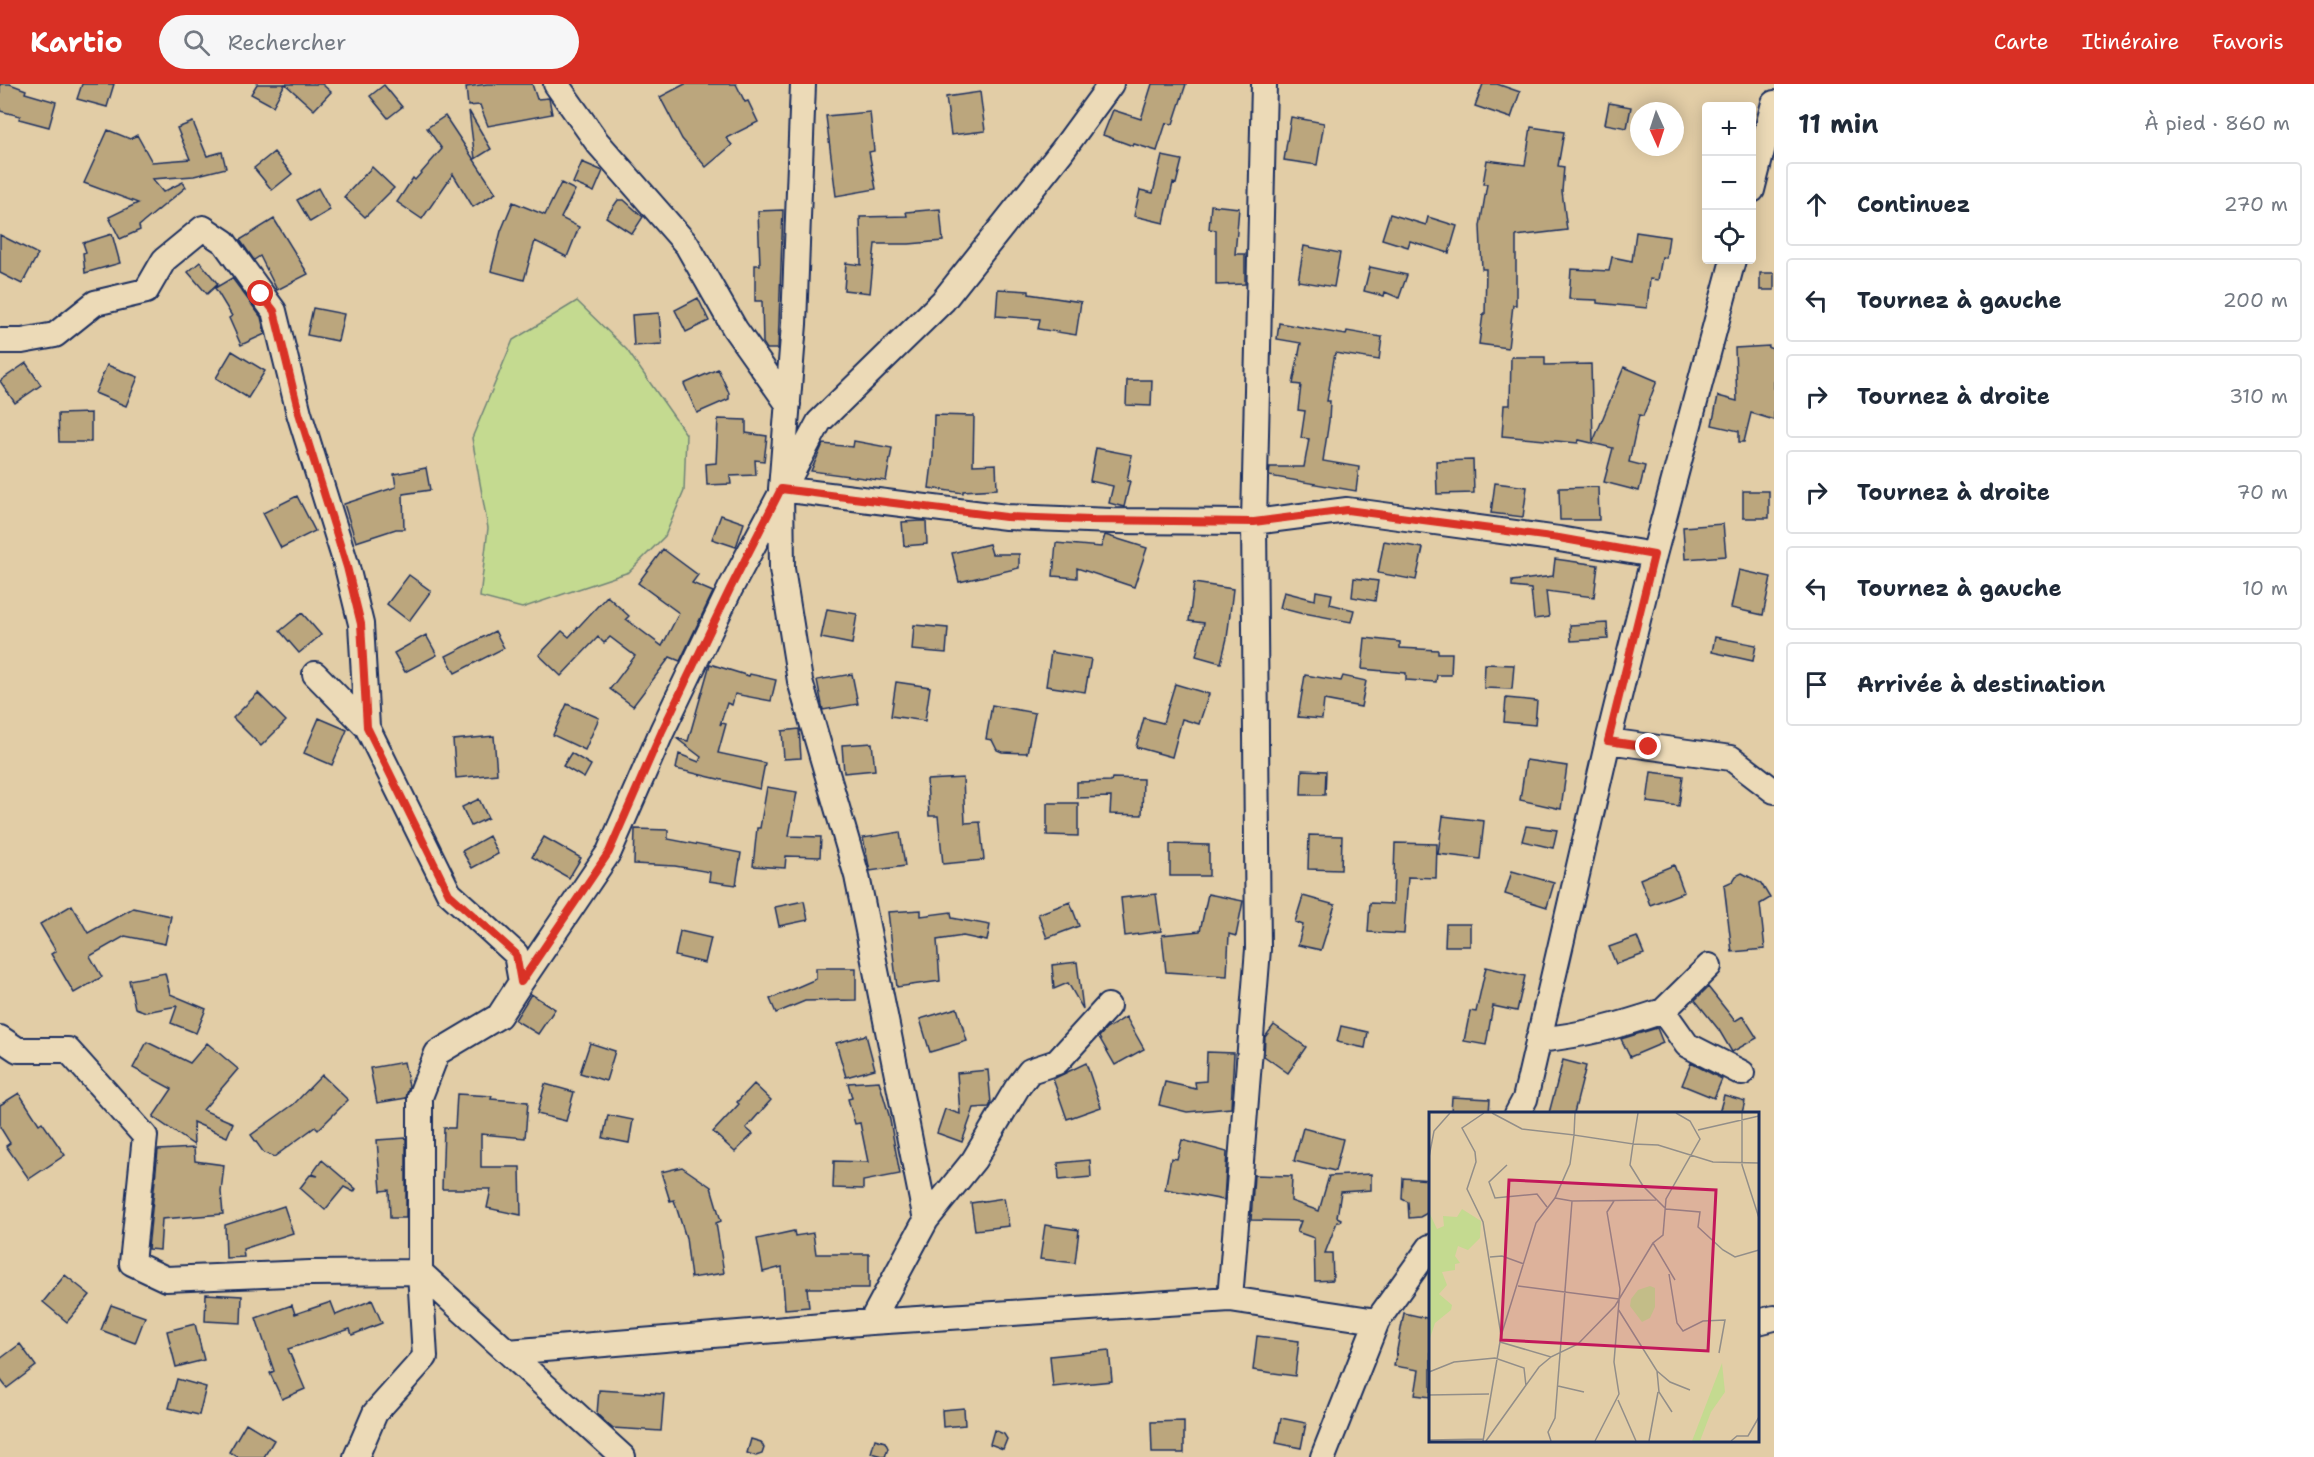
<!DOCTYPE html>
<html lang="fr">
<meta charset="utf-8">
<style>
:root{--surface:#fff;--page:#f6f6f7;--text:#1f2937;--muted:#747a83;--line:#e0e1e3;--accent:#d93025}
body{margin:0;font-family:"Shantell Sans",sans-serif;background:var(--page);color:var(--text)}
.controls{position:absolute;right:18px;top:18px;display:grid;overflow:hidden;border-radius:6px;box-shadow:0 3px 15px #0003}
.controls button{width:54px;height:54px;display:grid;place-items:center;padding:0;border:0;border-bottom:2px solid var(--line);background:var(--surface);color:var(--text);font:30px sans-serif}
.compass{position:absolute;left:1630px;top:18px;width:54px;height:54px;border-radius:50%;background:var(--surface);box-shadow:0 3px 15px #0003;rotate:177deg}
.stop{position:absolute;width:18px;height:18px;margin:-14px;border:4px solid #d93025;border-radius:50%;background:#fff}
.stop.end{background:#d93025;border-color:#fff;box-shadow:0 2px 6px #0008}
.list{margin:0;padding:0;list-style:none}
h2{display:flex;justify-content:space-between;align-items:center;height:78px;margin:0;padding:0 24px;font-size:26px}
h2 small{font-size:20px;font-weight:400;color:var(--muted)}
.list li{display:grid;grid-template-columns:39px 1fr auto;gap:18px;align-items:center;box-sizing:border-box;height:84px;margin:0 12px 12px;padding:0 12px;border:2px solid var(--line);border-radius:6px}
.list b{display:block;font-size:22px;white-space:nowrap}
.list em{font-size:20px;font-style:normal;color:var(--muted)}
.icon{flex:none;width:33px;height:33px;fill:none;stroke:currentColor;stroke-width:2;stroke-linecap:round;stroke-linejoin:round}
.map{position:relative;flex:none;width:1774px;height:1373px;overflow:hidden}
header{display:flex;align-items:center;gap:36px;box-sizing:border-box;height:84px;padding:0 30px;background:var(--accent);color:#fff}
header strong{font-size:28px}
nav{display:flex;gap:33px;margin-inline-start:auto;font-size:21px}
.search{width:420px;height:54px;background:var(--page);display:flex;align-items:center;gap:15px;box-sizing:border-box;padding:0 21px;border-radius:33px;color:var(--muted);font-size:22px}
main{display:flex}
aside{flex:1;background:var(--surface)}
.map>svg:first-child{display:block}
</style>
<header>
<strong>Kartio</strong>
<div class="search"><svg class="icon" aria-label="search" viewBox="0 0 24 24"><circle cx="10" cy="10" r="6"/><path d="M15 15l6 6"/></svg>Rechercher</div>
<nav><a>Carte</a><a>Itinéraire</a><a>Favoris</a></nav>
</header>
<main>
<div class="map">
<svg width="1774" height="1373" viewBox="0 0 1774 1373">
<rect width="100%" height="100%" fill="#e2cda6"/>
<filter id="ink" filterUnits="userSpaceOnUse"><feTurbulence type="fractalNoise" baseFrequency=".0167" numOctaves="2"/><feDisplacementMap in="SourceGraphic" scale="12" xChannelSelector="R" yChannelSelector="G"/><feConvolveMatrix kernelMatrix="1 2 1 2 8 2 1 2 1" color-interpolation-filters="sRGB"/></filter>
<g filter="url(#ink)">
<path fill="#c4da90" stroke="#708477" stroke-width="1.5" d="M577 217 627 266 686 350 684 407 665 452 629 488 522 524 480 513 488 444 472 354 513 256Z"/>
<path fill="#bba67d" stroke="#1b2f5e" stroke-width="1.5" d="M0 0H10L26 6 25 9 56 18 49 43 19 35 20 32 0 27Z
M82 0H114L107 23 77 15Z
M257 0H322L331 8 314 26 285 0 273 22 251 10Z
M487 0H532L537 15 549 14 552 30 488 42 480 21 468 22 466 3Z
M685 0H736L745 18 748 17 758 38 726 54 732 61 706 83 682 55 660 13Z
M1152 0H1186L1173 40 1166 39 1157 67 1134 60 1133 62 1103 51 1113 26 1141 35Z
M1483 0H1497L1520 8 1511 34 1475 22Z
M384 1 402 23 388 34 370 12Z
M980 8 985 47 951 51 946 13Z
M1609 19 1631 23 1627 44 1605 40Z
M469 27 491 65 475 75Z
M870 28 874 67 869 68 876 105 836 112 826 32Z
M445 32 496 109 473 123 453 90 422 135 397 118 413 94 415 96 442 65 427 44Z
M1291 33 1324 39 1317 81 1284 76Z
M193 38 207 72 222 68 226 84 194 92 152 95 163 108 183 98 186 103 139 142 140 146 120 155 109 133 138 119 84 99 108 46 130 55 137 51 152 78 190 75 177 44Z
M1531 43 1564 48 1558 82 1564 83 1562 107 1567 146 1516 152V221H1513L1508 264 1479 260 1483 230H1485L1486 185H1482L1480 142 1487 100H1483L1487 76 1525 81Z
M274 68 292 90 272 106 254 84Z
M1162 72 1182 76 1176 100 1173 99 1164 139 1134 132 1140 106 1153 109Z
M582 78 603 87 594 108 573 99Z
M372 83 394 104 365 133 344 113Z
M561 99 575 106 561 134 579 143 567 173 535 157 524 196 491 187 501 147 513 118 545 131Z
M318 104 330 126 310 138 297 116Z
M618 116H624L643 133 632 150 606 133Z
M1211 121 1239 124 1235 170H1245V200L1216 201V146L1209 145Z
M940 125 943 157 909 160H875L870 209 844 206 846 179 861 181 860 133 907 132 906 128Z
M783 126 778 265H767L763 259 762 217H755V181H760L758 127Z
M1390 130 1426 141 1428 133 1457 142 1449 169 1410 157 1408 163 1382 155Z
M274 135 308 190 277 206 260 172 254 176 240 156Z
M1636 148 1669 153 1666 174 1662 173 1658 196 1650 195 1647 224 1597 219V216L1569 215 1571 185 1609 187 1612 173 1632 177Z
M112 150 120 179 85 189 83 169 86 168 83 159Z
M0 151 38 170 22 200 0 189Z
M1304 162 1340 169 1334 203 1298 197Z
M200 178 218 200 207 210 188 188Z
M1370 183 1407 191 1399 214 1385 208 1384 212 1364 207Z
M1760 189H1774V206H1760Z
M232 194 261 233 265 250 241 261 229 234 232 232 215 204Z
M998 205 1029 207V210L1081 218 1076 251 1038 245 1040 235 996 232Z
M698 214 709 237 686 248 675 226Z
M313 224 344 230 338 257 307 251Z
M659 229 662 260 634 262 632 231Z
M1279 239 1346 251 1347 247 1382 253 1379 276 1335 269 1327 317H1330L1329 337 1323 377 1359 383 1356 407 1269 392 1270 383H1304L1309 355 1301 354 1305 327 1298 326 1301 301 1293 300 1301 259 1277 255Z
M1769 262V264L1774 265V336L1751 329 1744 358H1739V347L1712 341 1718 312 1737 317 1735 264Z
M232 267 265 287 248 314 216 294Z
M1511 273H1545V281L1591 280 1593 358 1624 283 1657 297 1643 332 1639 331 1629 378 1645 382 1639 407 1604 398 1613 364 1579 356 1578 359 1502 352 1504 321H1510Z
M26 279 41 301 15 319 0 297Z
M107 281 138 293 126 322 95 309Z
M718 285 729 309V315L697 329 684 300Z
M1127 296H1152L1151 322 1126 321Z
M91 329V358H59L58 330Z
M934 331 974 332 973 381 996 380 997 405 963 407V409L929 404 933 372Z
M718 335 746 336V349L767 352 764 377 755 376 756 391 730 392 731 400 707 401 706 380 716 379Z
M854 357 892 364 886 397 811 387 823 360 853 363Z
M1096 364 1132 371 1127 397H1130L1124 423 1109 419 1113 402 1090 397Z
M1473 376 1474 409 1437 410 1436 377Z
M426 384 430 406 403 410 404 445H396L356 458 344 420 396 403 394 390Z
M1495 399 1527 403 1523 433 1491 429Z
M1598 403 1599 436H1560L1559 404Z
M1743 407H1769V434H1743Z
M297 412 315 447 281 464 263 429Z
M721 431 744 439 736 463 712 455Z
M920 437H926L927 460 904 462 902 438Z
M1723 440 1726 472 1685 475 1683 443Z
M1105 451 1147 464 1134 503 1077 484V494L1053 492 1056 459 1101 463Z
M1384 457 1423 464 1416 496 1378 489Z
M989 460 992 470H1019V484L959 498 952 469Z
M663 465 698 491 692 499 713 508 680 577 670 573 633 622 610 605 635 572 610 553 604 559 598 553 561 592 539 571 562 547 569 553 607 512 629 532 626 535 662 562 679 529 638 499Z
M1555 475 1598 481 1594 513 1546 507 1549 533 1534 535 1531 505 1512 503V497L1553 492Z
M1739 486 1771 493 1763 531 1731 524Z
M409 491 431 507 409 537 387 520Z
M1354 494 1378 497 1375 517 1352 513Z
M1194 499 1233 505 1227 554 1221 579 1196 572 1204 539 1189 537Z
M1316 507 1332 510 1330 520 1354 526 1351 538 1304 529 1303 530 1280 524 1284 508 1315 516Z
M827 525 857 530 852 560 821 554Z
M302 529 321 551 299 569 280 547Z
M1607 539 1608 555 1571 557 1570 541Z
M914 541 948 544 946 569 912 566Z
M495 547 504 564 455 589 446 572Z
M426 551 437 571 405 588 394 569Z
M1715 553 1756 561 1753 577 1712 568Z
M1365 554 1400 558V564L1438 566V569H1452L1451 591H1437L1436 598 1406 596V589L1362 585Z
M1051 568 1091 575 1085 608 1046 602Z
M710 580 749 592 750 590 776 596 771 617 735 610 732 621 727 619 720 641 722 639 726 640 718 669 765 679 760 705 676 685 679 670 699 678 701 673 676 654 688 657Z
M1485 580 1514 581 1512 605 1484 604Z
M852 590 858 620 823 626 817 596Z
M1305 591 1341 597 1343 592 1366 597 1361 623 1324 616 1322 635 1298 633Z
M896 598 930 603 925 637 891 632Z
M1175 600 1209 610 1199 640 1182 635 1172 673 1136 663 1144 634 1163 639Z
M258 609 286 637 261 662 233 634Z
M1506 614 1537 617 1535 641 1504 638Z
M567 620 599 634 585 666 553 651Z
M992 621 1035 629 1027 669 1002 668 997 666 992 656 986 655Z
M319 634 347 646 332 681 304 669Z
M799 645 801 674 784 675 782 647Z
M494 652 497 690 456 694 453 656Z
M872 659 875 686 844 689 842 661Z
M571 669 591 681 584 694 563 682Z
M1526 676 1567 682 1561 725 1520 716Z
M1302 686 1326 687 1325 711H1301Z
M1651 688 1683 692 1679 722 1647 718Z
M963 694 965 739 980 738 984 776 943 780 938 732H929L927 696Z
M1112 694 1143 695 1142 731 1110 730 1111 713 1077 714V698L1111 697Z
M767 703 797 708 789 752 821 753 820 773 786 772 785 784 753 782 757 744H760Z
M479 715 488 734 471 742 462 723Z
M1047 719H1078V752L1047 751Z
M1443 732 1484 737 1480 775 1438 770Z
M1526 742 1557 746 1553 764 1522 757Z
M635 745 668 746V755L741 769 736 801 709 797 710 788 675 782 634 780Z
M900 748 905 782 870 787 863 754Z
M1309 751 1342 752 1341 786 1308 785Z
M489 752 498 770 472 784 462 767Z
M544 753 581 774 569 794 532 773Z
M1395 759 1437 760 1436 794 1408 793 1404 850 1368 848 1370 819 1393 820Z
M1170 760 1209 761V792H1170Z
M1674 781 1684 808 1650 821 1640 795Z
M1512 787 1554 799 1547 823 1505 810Z
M1742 789 1761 799 1770 814 1760 820 1765 865 1732 868 1724 801 1733 797 1736 792Z
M1156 810 1161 847 1125 852 1121 814Z
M1208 810 1243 817 1236 852 1229 850 1227 892 1166 888 1162 851 1200 847Z
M1303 812 1335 821 1321 866 1298 861 1303 841 1295 838Z
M804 817 808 836 779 842 775 823Z
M1070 818 1079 842 1047 854 1038 830Z
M72 821 88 849 133 824 171 832 165 860 125 852 90 872 102 893 74 909 51 870 56 867 40 840Z
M921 826V832L951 828 952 834 990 841 987 857 963 852 937 856 940 897 897 903 888 828Z
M1446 840H1470V862H1445Z
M680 847 711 854 705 879 675 872Z
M1637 853 1644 870 1616 880 1609 863Z
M1077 878 1083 925 1068 899 1054 905 1052 881Z
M1486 883 1525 892 1517 927 1493 922 1486 961 1464 957 1470 927 1476 928Z
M816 884H856V916L805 917 776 929 770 915 816 895Z
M165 889 170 910 206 925 196 949 171 939 177 922 146 928 135 924 129 896Z
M1708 903 1735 937 1743 932 1757 954 1732 968 1719 946 1695 916Z
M531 910 555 925 538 950 515 936Z
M957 924 967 957 930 968 920 935Z
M1126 933 1144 965 1115 981 1099 953 1106 945Z
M1274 941 1306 963 1288 989 1264 972 1265 953Z
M1341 942 1368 948 1365 964 1337 958Z
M1657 944 1663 959 1630 973 1621 955Z
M866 951 875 985 846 993 836 959Z
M147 958 190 979 207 959 238 985 203 1026 233 1039 227 1053 193 1038 194 1061 153 1033 172 1005 133 984Z
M590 959 615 967 606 997 580 989Z
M1207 968 1234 969 1231 1024 1187 1028 1159 1021 1165 998 1196 1005 1195 998 1206 997Z
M1563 976 1586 982 1574 1029H1549Z
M404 978 409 1002 406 1014 377 1019 370 984Z
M1086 979 1101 1023 1067 1035 1053 995Z
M1691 979 1722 995 1714 1014 1682 1001Z
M988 986 991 1019 989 1023 974 1024 962 1058 937 1049 945 1025 960 1030 957 989Z
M322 991 348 1016 318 1046 315 1043 274 1073 264 1069 251 1051 294 1020Z
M879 997 889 1031 900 1090 863 1097V1105L833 1104 834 1077 868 1078 860 1039 855 1040 848 1015 852 1014 848 999Z
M545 1000 574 1008 566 1037 537 1030Z
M754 1000 771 1016 746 1044 753 1050 735 1068 713 1048 739 1020 737 1018Z
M19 1009 39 1040 42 1038 65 1071 29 1095 6 1062 10 1059 0 1043V1021Z
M457 1010 492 1012 491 1015 528 1018 525 1054 481 1050V1083H520L521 1131 487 1124 491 1105H442L444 1044H455Z
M1724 1011 1745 1017 1742 1029H1719Z
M1452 1013 1490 1015 1489 1029H1451Z
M608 1031 633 1036 629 1059 603 1054Z
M1303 1044 1343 1055 1335 1087 1294 1077Z
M406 1054V1134H390L389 1106 381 1107 377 1056Z
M1182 1056 1227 1068 1224 1116 1165 1105 1171 1074 1177 1075Z
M194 1064 195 1077 224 1081 221 1108 223 1130 162 1135 160 1166 148 1165 158 1066Z
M322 1076 356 1105 354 1108 344 1103 325 1126 300 1104 310 1091 318 1092 312 1090Z
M1090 1076 1091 1093 1059 1096 1058 1079Z
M682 1083 711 1103 721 1137 716 1139 724 1189 691 1194 686 1154 674 1116 670 1117 661 1088Z
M1371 1090V1106L1341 1108 1337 1133 1341 1135 1340 1138H1337L1325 1169H1332L1333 1196 1315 1197 1314 1154 1297 1148 1301 1137 1251 1136 1254 1091 1292 1092 1291 1117 1319 1127 1329 1092Z
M1403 1094 1431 1096 1429 1128 1420 1133 1409 1134 1408 1118 1402 1115Z
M1004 1114 1009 1142 975 1146 971 1119Z
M284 1122 293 1149 243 1165 244 1173 226 1174 225 1141Z
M1045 1141 1079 1146 1075 1179 1040 1175Z
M794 1147 795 1152 813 1149 816 1170H869V1204H807L809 1223 785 1225 782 1183 763 1188 757 1155Z
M65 1191 90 1211 67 1238 43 1218Z
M206 1210 242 1212 241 1239 205 1237Z
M372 1216 382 1239 352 1251 350 1245 288 1265 305 1305 282 1315 270 1289 274 1287 256 1234 292 1221 295 1230 331 1218 336 1231Z
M111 1221 145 1233 135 1259 101 1246Z
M1404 1229 1431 1235V1313L1415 1311 1419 1286 1394 1282Z
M195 1240 204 1276 176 1283 167 1247Z
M1257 1252 1299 1257 1295 1292 1253 1286Z
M20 1260 36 1282 7 1304 0 1295V1275Z
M1109 1266 1112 1297 1053 1303 1050 1272Z
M177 1295 206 1303 199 1331 169 1324Z
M599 1306 664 1310 661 1347 612 1344 597 1330Z
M964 1324 965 1341 943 1343 942 1326Z
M1281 1334 1306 1339 1301 1364 1276 1359Z
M1184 1337V1369H1152L1151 1338Z
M246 1339 274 1356 264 1373H238L229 1368Z
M994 1346 1004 1350 1007 1355 1003 1365 990 1360Z
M751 1355 761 1358 764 1364 762 1370 756 1372 747 1369Z
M875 1355 885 1358 888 1364 885 1373 871 1369Z"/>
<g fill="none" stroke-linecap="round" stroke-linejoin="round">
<defs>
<path id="minor" d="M556 0 597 58 687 161 735 245 788 320
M803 0 794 240 781 405 782 485 800 597 857 792 926 1136 871 1238
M1752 106 1774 19
M0 257H22L55 251 95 219 146 207 164 176 203 144 224 158 274 227 299 329 347 483 361 540 367 643
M781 405 1006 433 1112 437 1254 438 1347 426 1559 455 1654 471
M315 590 367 643 449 809 516 870 521 898 499 932 437 969 420 1013V1188L425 1273 375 1329 356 1373
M1608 657 1731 674 1774 707
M521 898 609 768 662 647 730 505 819 338 943 217 1062 67 1111 0
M1663 927 1709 882
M0 954 18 966H68L145 1052 132 1179 166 1195 310 1189 420 1188 623 1373
M1538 956C1585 951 1618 942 1663 927L1687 961 1742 989
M1517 1030 1525 1015 1608 657 1654 471 1733 176
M926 1136 974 1076 1017 1004 1030 987 1057 978 1108 922
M1230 1215 1258 865 1254 438 1264 0
M1758 1238 1774 1234
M508 1268 871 1238 1230 1215 1377 1237
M1323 1373 1377 1237 1430 1163"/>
</defs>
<use href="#minor" stroke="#1b2f5e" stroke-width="28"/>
<use href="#minor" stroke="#ecdab7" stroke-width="24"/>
</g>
</g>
<g fill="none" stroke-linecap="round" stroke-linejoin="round" filter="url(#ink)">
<path stroke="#d93025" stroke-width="8" d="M261 210 274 227 299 329 347 483 361 540 367 643 449 810 516 870 521 898 609 768 662 647 730 505 781 405 1006 433 1091 436 1254 438 1347 426 1559 454 1654 471 1608 657 1649 663"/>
</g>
<g transform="translate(1429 1028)">
<rect width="330" height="330" fill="#e2cda6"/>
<path d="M33 97 52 109 51 126 39 138 29 134 26 144 31 151 26 152V158L13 160 18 173 10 182 23 193 22 198 6 211 0 229V100L8 117 15 114 14 104 28 105ZM221 174 226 176V195L221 206 213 210 201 194 202 187 209 178ZM293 251 296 280 282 300 271 329H263Z" fill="#c4da90"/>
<path fill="none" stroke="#928e89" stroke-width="1.5" d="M55 1 33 16 46 40 47 50 38 77 54 110 72 223M63 1 93 17 145 23 146 1M313 1V53L330 106M269 18 330 4M0 45 5 19 21 1M78 53 60 70 66 86 108 82 118 95M126 86 143 89 227 88M330 110V138M330 138 306 145 294 138 269 115 271 100 237 97 214 74 201 53 204 32 229 33 284 50 330 51M61 145 73 144 95 152M240 162 248 211 254 219 274 209 296 208 290 241M246 168 224 131 234 123 237 87 271 27 261 9 247 1M89 174 190 187M189 197 228 259 230 280 243 300M71 230 122 245 149 232 186 194 224 131M228 259 241 270 261 278M0 260 25 250 66 246 95 256 97 274M129 274 155 280M0 283 60 282M189 288 207 329M0 328 54 327M54 329 72 224 107 111 126 86 141 52 145 23 204 32 209 1M57 329 110 255 122 245M122 329 119 320 126 306 143 89M166 329 190 282 185 250 191 177 178 100 185 89M220 329 229 280M302 329 308 324H319L330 305"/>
<path fill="#c2185b" fill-opacity="0.15" stroke="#c2185b" stroke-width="3" d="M80 68 287 78 279 239 72 228Z"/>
<rect width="330" height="330" fill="none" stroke="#1b2f5e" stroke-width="3"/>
</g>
</svg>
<div class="controls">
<button>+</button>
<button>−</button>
<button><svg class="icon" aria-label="locate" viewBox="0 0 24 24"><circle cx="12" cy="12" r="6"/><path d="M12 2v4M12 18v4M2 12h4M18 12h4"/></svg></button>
</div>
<svg class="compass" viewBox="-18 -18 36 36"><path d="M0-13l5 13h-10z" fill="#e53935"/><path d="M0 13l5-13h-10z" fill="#747a83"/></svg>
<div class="stop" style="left:261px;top:210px"></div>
<div class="stop end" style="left:1649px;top:663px"></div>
</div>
<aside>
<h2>11 min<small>À pied · 860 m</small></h2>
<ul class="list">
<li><svg class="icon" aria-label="ahead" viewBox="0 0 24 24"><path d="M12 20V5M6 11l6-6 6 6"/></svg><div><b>Continuez</b></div><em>270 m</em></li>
<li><svg class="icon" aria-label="left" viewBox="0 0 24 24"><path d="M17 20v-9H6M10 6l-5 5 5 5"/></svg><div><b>Tournez à gauche</b></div><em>200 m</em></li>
<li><svg class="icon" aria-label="right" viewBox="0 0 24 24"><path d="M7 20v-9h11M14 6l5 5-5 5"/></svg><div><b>Tournez à droite</b></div><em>310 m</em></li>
<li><svg class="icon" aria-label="right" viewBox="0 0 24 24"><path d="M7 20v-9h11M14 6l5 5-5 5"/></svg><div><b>Tournez à droite</b></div><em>70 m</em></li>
<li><svg class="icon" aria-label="left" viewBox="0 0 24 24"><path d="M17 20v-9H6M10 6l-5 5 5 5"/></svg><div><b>Tournez à gauche</b></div><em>10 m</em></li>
<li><svg class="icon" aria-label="arrive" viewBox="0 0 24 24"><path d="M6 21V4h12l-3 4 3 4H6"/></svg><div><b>Arrivée à destination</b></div></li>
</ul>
</aside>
</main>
